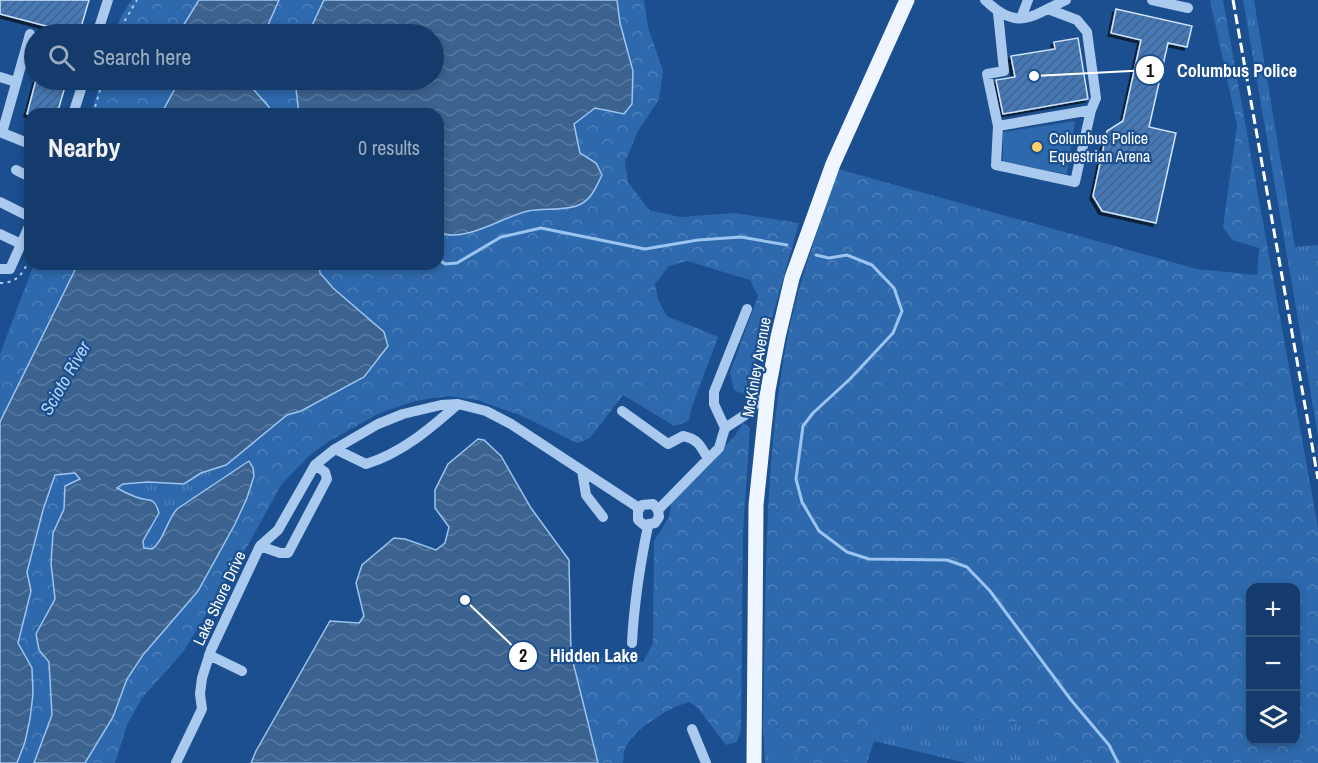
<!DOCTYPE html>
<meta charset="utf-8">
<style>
:root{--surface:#143b6b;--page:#214673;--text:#f1f3f6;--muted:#9dadc1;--line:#33557e}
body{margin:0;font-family:"Archivo Narrow",sans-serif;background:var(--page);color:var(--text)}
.controls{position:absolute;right:18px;bottom:18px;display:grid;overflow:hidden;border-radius:12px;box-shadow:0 3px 9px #0003}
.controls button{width:54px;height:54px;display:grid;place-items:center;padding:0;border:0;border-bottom:2px solid var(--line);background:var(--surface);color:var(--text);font:30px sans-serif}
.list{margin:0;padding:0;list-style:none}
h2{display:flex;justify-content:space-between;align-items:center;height:78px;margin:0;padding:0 24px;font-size:26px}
h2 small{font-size:20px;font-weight:400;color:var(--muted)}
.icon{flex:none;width:33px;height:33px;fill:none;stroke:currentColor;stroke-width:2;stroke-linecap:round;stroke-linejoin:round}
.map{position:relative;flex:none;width:1318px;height:763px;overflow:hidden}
.search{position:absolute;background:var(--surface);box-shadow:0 3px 9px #0003;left:24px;top:24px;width:420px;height:66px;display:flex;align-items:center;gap:15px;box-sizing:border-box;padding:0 21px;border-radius:33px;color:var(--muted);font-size:22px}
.panel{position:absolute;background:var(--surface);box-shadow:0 3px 9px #0003;left:24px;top:108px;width:420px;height:162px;border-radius:18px}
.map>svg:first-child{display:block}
</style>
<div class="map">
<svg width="1318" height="763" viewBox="0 0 1318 763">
<defs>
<pattern id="grass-tufts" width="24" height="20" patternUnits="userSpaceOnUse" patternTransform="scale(1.5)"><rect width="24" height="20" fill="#2e69ad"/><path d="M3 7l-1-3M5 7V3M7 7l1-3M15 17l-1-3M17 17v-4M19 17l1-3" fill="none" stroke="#4d80b9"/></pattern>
<pattern id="forest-crowns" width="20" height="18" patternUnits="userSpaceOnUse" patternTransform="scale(1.5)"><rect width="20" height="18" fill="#2e69ad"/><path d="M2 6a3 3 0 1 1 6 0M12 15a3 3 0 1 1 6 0" fill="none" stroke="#4d80b9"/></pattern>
<pattern id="water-waves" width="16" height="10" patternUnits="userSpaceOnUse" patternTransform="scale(1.5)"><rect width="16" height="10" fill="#3c6290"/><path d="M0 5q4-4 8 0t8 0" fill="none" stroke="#597aa1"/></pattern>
<pattern id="building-hatch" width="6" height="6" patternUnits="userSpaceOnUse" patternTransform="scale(1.5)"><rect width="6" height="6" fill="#4478b7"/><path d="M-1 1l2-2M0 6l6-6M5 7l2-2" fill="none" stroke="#486282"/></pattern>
<filter id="shadow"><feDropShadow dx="-3" dy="3" stdDeviation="0" flood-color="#0009"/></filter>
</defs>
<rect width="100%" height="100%" fill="#1b4f8f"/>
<path fill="url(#grass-tufts)" d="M1243 0H1254L1295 247 1318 245V436Z
M246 448 249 461 176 509C167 520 163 542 152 550L144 548 143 541 159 513 148 498 136 497 117 489 123 484 148 482 184 484 201 473 226 465Z
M898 713 1041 725 1055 736 1066 763H966L874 741 867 763H840L852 758 884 718Z
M763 728 780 750 804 763H765Z"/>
<path fill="url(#forest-crowns)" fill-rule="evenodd" d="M132 0H199L178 34H113L123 13Z
M279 0H324L308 34H264Z
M617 0H644L648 27 663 71 659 99 637 133 625 162 628 182 649 210 680 217 735 213 799 223 767 336 743 394 734 390 730 372 758 296 750 280 687 261 669 266 655 284 658 300 667 316 718 337 691 409 689 421 674 426 623 395 590 438 577 443 522 416 478 400 447 396 415 401 380 413 331 440 310 455 281 485 247 547 184 651 142 698 127 725 115 763H85L113 717 127 679 217 556 235 524 247 498 254 476 246 448 287 415 301 411 364 377 387 346 384 332 333 288 320 273 319 264H438V232C463 244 502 218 527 211 543 207 562 207 578 206L596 163 580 153 574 124 595 108 623 114 620 23Z
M1210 0H1223L1318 528V763H1066L1055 736 1041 725 898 713 884 718 852 759 840 763H804L780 750 763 728C766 604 763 479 784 357 794 292 818 231 838 169L1197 269 1257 275 1259 248 1232 240 1223 227 1237 125ZM1250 588H1296V740H1250Z
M101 80H173L177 85 161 114H91Z
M254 80H295L299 114H272L269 107 252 87Z
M34 264H78L0 422V354Z
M743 423 750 428 743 532 741 731 737 742 726 745 697 707 689 702C670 707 632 730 625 749 623 753 624 759 623 763H598L571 654 643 662 653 643 654 541 669 517 672 498 734 437Z
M75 472 80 480 65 486 64 509 53 533 51 563 55 599 36 634 39 650 49 662 52 715 34 763H17L25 742 30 719 33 694 32 668 18 643 31 591 27 572 43 510 55 475Z"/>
<path fill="#2e69ad" d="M1075 121 1067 174 1003 163V132Z"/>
<path fill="url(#water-waves)" stroke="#9cc4f0" stroke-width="1.5" d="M199 0H279L264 34H178Z
M324 0H617L620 23 633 71 632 104 624 114 595 108 574 124 580 153 596 163 602 175C596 187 592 199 579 205 566 211 543 208 528 211 502 217 464 244 438 232V114H299L295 80H434V34H308Z
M173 80H254L252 88 269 107 272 114H161L177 85Z
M78 264H319L320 273 333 288 384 332 388 346 364 377 301 411 287 415 226 465 201 473 184 484 148 482 123 484 117 488C122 491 130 495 136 497 148 502 154 495 159 513L143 541 144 548 152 549C163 542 167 520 177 509L249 461 253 468 254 476 247 498 235 524 198 591 143 655 127 679 113 717 85 763H34L52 715 49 662 39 650 36 634 55 599 51 563 53 533 64 509 65 486 80 479 75 473 55 475 43 510 27 572 31 591 18 643 32 668 33 694 30 719 25 742 17 763H0V422Z
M478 439 484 440 501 456 531 508 569 560 571 654 598 763H251L256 751 330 621 359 623 364 616 356 583 362 565 394 538 405 539 436 550 445 543 449 527 435 508V490L448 464Z"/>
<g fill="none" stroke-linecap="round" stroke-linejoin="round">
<path stroke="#9cc4f0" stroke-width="3" d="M816 255 829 258 847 255 872 265 894 288 902 311 893 333 850 379 813 413 803 426 796 479 802 502 819 531 847 552 869 559 947 560 967 567 990 591 1071 700 1109 745 1118 763
M438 259 445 264 457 263 501 237 541 228 645 249 698 240 741 237 787 245"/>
</g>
<path fill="url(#building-hatch)" stroke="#cfe3fa" stroke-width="1.5" filter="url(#shadow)" d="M0 0H89L79 34H48L50 27 0 14Z
M1116 9 1192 26 1187 47 1168 43 1149 127 1176 133 1156 223 1102 211 1093 196 1107 131 1123 121 1141 40 1111 33Z
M1078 38 1088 99 1003 114 996 80 1015 77 1011 56 1055 49 1054 42Z
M36 80H67L57 114H27Z"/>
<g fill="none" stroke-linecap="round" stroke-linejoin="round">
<path stroke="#a9c9ee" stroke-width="2" stroke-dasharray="3 4.5" stroke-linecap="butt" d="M117 34 137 0
M93 114 103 80
M0 283C18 283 23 273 30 258"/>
<path stroke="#a9c9ee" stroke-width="10" d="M985 0C1018 32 1031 16 1066 0
M1152 0 1188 8
M998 13 1004 71 987 74 998 126 1091 110 1096 98 1087 32 1077 20 1048 9
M1021 18 1028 0
M97 34 108 0
M0 77 16 82
M73 114 84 80
M998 126 996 165 1075 182 1091 110
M0 132 30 144
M2 133 30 34
M16 170 30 177
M0 202 30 217
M0 234 21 244
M0 269H10L30 224
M622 411 668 444 683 436C698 439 701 446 708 459L658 510 659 517 655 523 644 525 638 520V511L642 505 653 504 658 510
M725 428 714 404V392L747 309
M335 449 366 464C402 453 431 428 458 404
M708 459 719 448 725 428 745 415 768 390
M582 471 586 495 603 517
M260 546 280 553H288L327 479 325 472 315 465
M632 643C634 603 640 565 648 526
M209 655 242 671
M692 729 706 763
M176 763 202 709 200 694 202 678 211 650 260 546 278 530 315 465 335 449 378 424 403 414 441 405 458 404 486 411 511 424 639 508"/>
<path stroke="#f0f6ff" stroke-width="15" d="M754 763 756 505 768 390 778 337 792 278 833 164 907 0"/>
<path stroke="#fff" stroke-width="3" stroke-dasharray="10 4.5" stroke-linecap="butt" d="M1233 0 1318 479"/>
</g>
<circle fill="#ffd166" stroke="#1b4f8f" stroke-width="2" cx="1037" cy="147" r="6"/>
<g text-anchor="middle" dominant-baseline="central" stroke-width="4.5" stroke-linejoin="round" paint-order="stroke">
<g font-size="16" fill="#fff" stroke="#1b4f8f" text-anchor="start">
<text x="1049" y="138">Columbus Police<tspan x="1049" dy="18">Equestrian Arena</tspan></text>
</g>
<g font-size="16" fill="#fff" stroke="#1b4f8f">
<text transform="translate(756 367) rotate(-80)">McKinley Avenue</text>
<text transform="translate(219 598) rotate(-65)">Lake Shore Drive</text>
</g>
<g font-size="18" font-style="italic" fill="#b5d3f5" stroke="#1b4f8f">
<text transform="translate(65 378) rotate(-60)">Scioto River</text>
</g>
</g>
<path fill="none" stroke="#fff" stroke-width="2" d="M1034 76L1150 70M465 600L523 656"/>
<g fill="#fff" stroke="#1b4f8f" stroke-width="2">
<circle cx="1034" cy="76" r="6"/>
<circle cx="465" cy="600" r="6"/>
<circle cx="1150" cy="70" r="15"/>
<circle cx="523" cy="656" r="15"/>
</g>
<g font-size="18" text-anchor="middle" font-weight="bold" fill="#111">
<text x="1150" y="77">1</text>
<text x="523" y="662">2</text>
</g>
<g font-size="18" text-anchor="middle" font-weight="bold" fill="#fff" stroke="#1b4f8f" stroke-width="4.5" stroke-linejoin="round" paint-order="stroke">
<text x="1237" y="77">Columbus Police</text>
<text x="594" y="662">Hidden Lake</text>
</g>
</svg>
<div class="controls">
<button>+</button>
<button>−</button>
<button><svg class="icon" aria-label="layers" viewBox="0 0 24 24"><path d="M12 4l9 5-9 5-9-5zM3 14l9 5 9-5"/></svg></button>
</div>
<div class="search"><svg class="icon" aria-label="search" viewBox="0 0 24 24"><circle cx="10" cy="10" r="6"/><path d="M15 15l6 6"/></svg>Search here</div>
<section class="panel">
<h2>Nearby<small>0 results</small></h2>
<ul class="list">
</ul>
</section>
</div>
